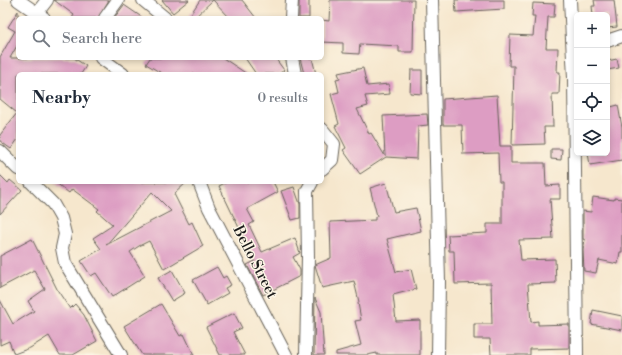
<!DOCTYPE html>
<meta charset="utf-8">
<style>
:root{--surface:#fff;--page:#f2f2f3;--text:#1f2937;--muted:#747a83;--line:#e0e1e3}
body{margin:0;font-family:"Libre Bodoni",serif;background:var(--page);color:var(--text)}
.controls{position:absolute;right:12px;top:12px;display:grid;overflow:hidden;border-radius:6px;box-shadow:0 2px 6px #0003}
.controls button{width:36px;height:36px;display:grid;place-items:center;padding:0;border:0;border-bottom:1px solid var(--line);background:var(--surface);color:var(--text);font:20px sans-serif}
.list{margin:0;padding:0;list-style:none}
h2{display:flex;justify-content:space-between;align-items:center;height:52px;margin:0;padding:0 16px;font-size:17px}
h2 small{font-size:13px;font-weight:400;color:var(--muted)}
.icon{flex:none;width:22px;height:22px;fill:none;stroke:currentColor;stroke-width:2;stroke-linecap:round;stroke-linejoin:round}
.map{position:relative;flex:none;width:622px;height:355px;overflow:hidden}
.search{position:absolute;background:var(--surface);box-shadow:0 2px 6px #0003;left:16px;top:16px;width:308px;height:44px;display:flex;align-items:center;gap:10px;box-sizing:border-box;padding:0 14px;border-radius:6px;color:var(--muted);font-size:15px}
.panel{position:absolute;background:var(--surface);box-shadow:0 2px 6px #0003;left:16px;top:72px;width:308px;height:112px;border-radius:6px}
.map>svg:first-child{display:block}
</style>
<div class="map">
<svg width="622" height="355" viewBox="0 0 622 355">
<rect width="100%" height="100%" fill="#fcf5e5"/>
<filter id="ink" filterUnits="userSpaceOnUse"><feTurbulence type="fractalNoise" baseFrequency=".025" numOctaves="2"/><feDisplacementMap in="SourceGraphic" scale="8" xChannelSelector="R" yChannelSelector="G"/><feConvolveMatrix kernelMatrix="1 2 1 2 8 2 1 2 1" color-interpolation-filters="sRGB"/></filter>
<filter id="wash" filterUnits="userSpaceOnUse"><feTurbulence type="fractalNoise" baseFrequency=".012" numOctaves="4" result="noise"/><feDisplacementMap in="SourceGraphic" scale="16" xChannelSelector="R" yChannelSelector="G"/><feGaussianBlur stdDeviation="0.9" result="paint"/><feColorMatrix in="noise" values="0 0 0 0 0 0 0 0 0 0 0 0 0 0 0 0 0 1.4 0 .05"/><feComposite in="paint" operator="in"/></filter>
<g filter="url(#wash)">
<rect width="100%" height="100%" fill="#f6e7cd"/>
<g id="blocks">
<path fill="#dd9dc3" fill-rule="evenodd" d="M54 0H109L98 18H72L74 15Z
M162 0H189L173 13Z
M200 0H242L256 18H230L213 0 194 18H188Z
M299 0H309V18H299Z
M330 0H414L413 52H399V46L360 44 359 54 343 53V43L322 42V20L329 21Z
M455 0H504V9L456 12Z
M594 0H614L617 27 607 28V15H593L592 6H595Z
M533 3 555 4 554 17H548L546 48H558L557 72H560L559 94H552L553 127H544L545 144 512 145 514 66H509L510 35 533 36 535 16H532Z
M124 5 143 18H114Z
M18 11V44L10 58H74L86 66 81 74H18V139L11 149 0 141V135L17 113 0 99V57L15 31 8 27Z
M150 58H223L247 74H163L146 64Z
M245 58H275L284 70 279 74H256Z
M300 58H312L316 74H304Z
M617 59 619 68 607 70V61Z
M363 68 367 86 389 84 390 94 365 96 368 106 357 109 369 134 371 133 385 156 383 116 427 114 428 125 418 126 417 159 386 157 360 174 343 150 346 148 335 126 339 124 331 94 339 92 336 79 340 78 338 73Z
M411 70H422V94L410 93Z
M497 95 500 146H511V163H545L546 186 560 185V199H550L553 239 519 240 521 260 555 259 556 283 528 284 531 322 538 321V325L569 324V348L530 349V355H491L490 339H474V324H492L491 283 455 284 454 251H449L448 235 487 233V224H502V182H499L498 153 463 154 462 125H443V99Z
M618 105 622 127V160L590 165 588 153H607V108Z
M551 149H562L561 160 551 159Z
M0 175 8 183 10 180 22 190 0 214Z
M55 182H187L174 194 189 224 192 222 203 246 164 269 149 241 139 246 130 252 145 276 112 297 96 273 91 276 81 261 101 249 93 238 113 225 97 211 99 209 72 189 69 193ZM152 192 171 211 106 245 119 230Z
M227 182H273L278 192 247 209 254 222 249 225 262 252 295 238 300 253 293 257 300 270V276L263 295 247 265 255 261 219 186Z
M386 183 394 212 416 208 421 231 387 239 396 272 411 269 416 289 393 295 396 321 420 320V355H377V353L367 355H336V352L361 345 355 321 361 320 358 303 359 302 354 281 322 288 315 265 331 258 330 222 375 220V217L377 216 370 188Z
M294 187 300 204V218L292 220 281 191Z
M593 197 614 200V198L622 199V252H620L618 264 599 260 596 273 584 271 583 250 585 240 583 239V211L591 212Z
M32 239 58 291 70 309 75 304 84 315 97 341 73 355H60L49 336 30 348 14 354 9 341 0 345V300L13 324 34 311 28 301 45 289 34 270 0 288V256Z
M217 267 223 278 226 276 231 285 225 288 228 293 207 305 193 280Z
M172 270 185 293 172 301 158 278Z
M315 298 321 312 324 355H314Z
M161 304 180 336 184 334 194 355H142L124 326Z
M593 310 622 316V330L591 324Z
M234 313 242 328 233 332 245 355H220L206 327Z"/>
</g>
</g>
<g filter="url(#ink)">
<use href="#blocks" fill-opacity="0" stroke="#68635a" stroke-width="1"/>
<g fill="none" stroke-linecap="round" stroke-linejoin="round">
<defs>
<path id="street" d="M18 0 44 18
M143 0 165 18
M432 0 439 282 438 355
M570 0 574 78 577 355
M37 13 47 0
M105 18 118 0
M291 18 292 0
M607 41 622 36
M101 58 123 74
M292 58 295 74
M322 129 334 144 332 160 322 169
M0 151 18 169
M31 182 53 204 61 218 65 234 62 248 65 263 121 355
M199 182 209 208 286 355
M306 355 308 257 307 191 312 182"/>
</defs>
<use href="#street" stroke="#68635a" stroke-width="14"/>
<use href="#street" stroke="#fff" stroke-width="12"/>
</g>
</g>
<g text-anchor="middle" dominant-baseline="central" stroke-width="3" stroke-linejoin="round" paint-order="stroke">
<g font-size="15" fill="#1c1c1c" stroke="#fcf5e5">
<text transform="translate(255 262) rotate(63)">Bello Street</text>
</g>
</g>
</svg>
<div class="controls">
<button>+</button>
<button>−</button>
<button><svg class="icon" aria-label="locate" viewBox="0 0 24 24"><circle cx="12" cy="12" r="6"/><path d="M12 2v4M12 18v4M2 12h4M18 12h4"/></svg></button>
<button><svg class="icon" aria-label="layers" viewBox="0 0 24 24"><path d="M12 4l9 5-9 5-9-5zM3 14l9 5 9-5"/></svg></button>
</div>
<div class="search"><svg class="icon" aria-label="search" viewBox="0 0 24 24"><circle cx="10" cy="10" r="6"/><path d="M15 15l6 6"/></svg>Search here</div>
<section class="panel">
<h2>Nearby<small>0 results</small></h2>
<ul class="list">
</ul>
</section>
</div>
